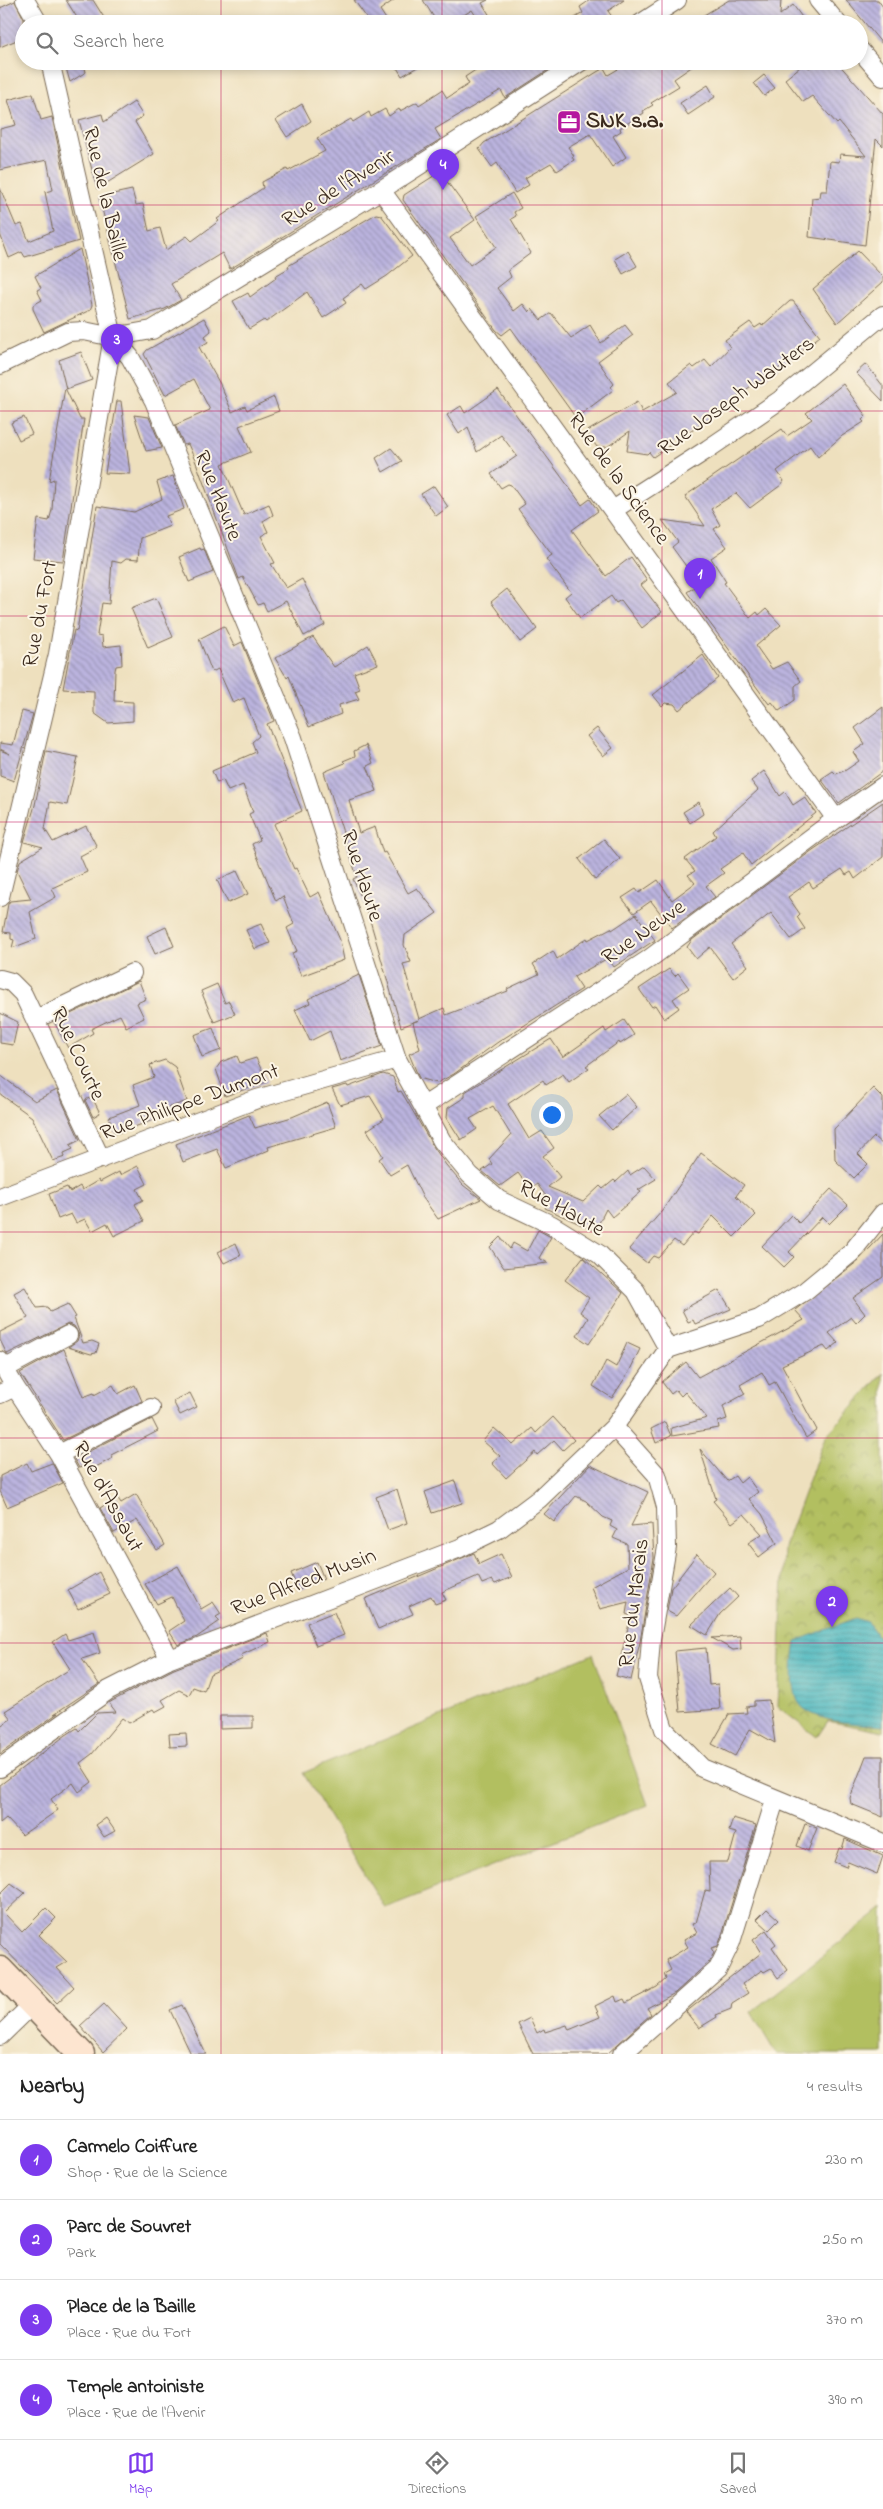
<!DOCTYPE html>
<meta charset="utf-8">
<style>
:root{--surface:#fff;--page:#f6f6f6;--text:#222;--muted:#767676;--line:#e0e0e0;--accent:#7c3aed}
body{margin:0;font-family:"Indie Flower",sans-serif;background:var(--page);color:var(--text)}
.you{position:absolute;left:551px;top:1114px;width:18px;height:18px;margin:-12px;border:4px solid #fff;border-radius:50%;background:#1a73e8;box-shadow:0 0 0 8px #1a73e833}
.badge{display:grid;place-items:center;width:32px;height:32px;border-radius:50%;background:var(--accent);color:#fff;font-size:16px;font-weight:700}
.pin{position:absolute;translate:-50% -41px;filter:drop-shadow(0 1px 2px #0008)}
.pin::after{content:'';position:absolute;top:26px;width:18px;height:15px;background:inherit;clip-path:polygon(0 0,100% 0,50% 100%)}
.list{margin:0;padding:0;list-style:none}
h2{display:flex;justify-content:space-between;align-items:center;height:65px;margin:0;padding:0 20px;font-size:21px}
h2 small{font-size:16px;font-weight:400;color:var(--muted)}
.list li{display:grid;grid-template-columns:32px 1fr auto;gap:15px;align-items:center;box-sizing:border-box;height:80px;padding:0 20px;border-top:1px solid var(--line)}
.list b{display:block;font-size:19px;white-space:nowrap}
.list p{margin:0;font-size:16px;white-space:nowrap;color:var(--muted)}
.list em{font-size:16px;font-style:normal;color:var(--muted)}
.icon{flex:none;width:28px;height:28px;fill:none;stroke:currentColor;stroke-width:2;stroke-linecap:round;stroke-linejoin:round}
.map{position:relative;flex:none;width:883px;height:2054px;overflow:hidden}
.search{position:absolute;background:var(--surface);box-shadow:0 2px 8px #0003;left:15px;right:15px;top:15px;height:55px;display:flex;align-items:center;gap:12px;box-sizing:border-box;padding:0 18px;border-radius:28px;color:var(--muted);font-size:19px}
.sheet{height:385px;background:var(--surface)}
nav{display:flex;justify-content:space-around;align-items:center;box-sizing:border-box;height:70px;border-top:1px solid var(--line);background:var(--surface);font-size:14px;color:var(--muted)}
nav a{display:grid;justify-items:center;gap:2px}
nav .on{color:var(--accent)}
.map>svg:first-child{display:block}
</style>
<div class="map">
<svg width="883" height="2054" viewBox="0 0 883 2054">
<defs>
<pattern id="park-crowns" width="20" height="18" patternUnits="userSpaceOnUse" patternTransform="scale(1.25)"><rect width="20" height="18" fill="#b2bf61"/><path d="M2 6a3 3 0 1 1 6 0M12 15a3 3 0 1 1 6 0" fill="none" stroke="#929b4f"/></pattern>
<pattern id="water-rules" width="6" height="5" patternUnits="userSpaceOnUse" patternTransform="scale(1.25)"><rect width="6" height="5" fill="#47b6be"/><path d="M0 2.5h6" fill="none" stroke="#3c949a"/></pattern>
<pattern id="building-back-hatch" width="6" height="6" patternUnits="userSpaceOnUse" patternTransform="scale(1.25)"><rect width="6" height="6" fill="#bbb4df"/><path d="M-1 5l2 2M0 0l6 6M5-1l2 2" fill="none" stroke="#9993b4"/></pattern>
</defs>
<rect width="100%" height="100%" fill="#fcf5e5"/>
<filter id="ink" filterUnits="userSpaceOnUse"><feTurbulence type="fractalNoise" baseFrequency=".02" numOctaves="2"/><feDisplacementMap in="SourceGraphic" scale="10" xChannelSelector="R" yChannelSelector="G"/><feConvolveMatrix kernelMatrix="1 2 1 2 8 2 1 2 1" color-interpolation-filters="sRGB"/></filter>
<filter id="wash" filterUnits="userSpaceOnUse"><feTurbulence type="fractalNoise" baseFrequency=".0096" numOctaves="4" result="noise"/><feDisplacementMap in="SourceGraphic" scale="20" xChannelSelector="R" yChannelSelector="G"/><feGaussianBlur stdDeviation="1.12" result="paint"/><feColorMatrix in="noise" values="0 0 0 0 0 0 0 0 0 0 0 0 0 0 0 0 0 1.4 0 .05"/><feComposite in="paint" operator="in"/></filter>
<g filter="url(#wash)">
<rect width="100%" height="100%" fill="#eee0be"/>
<path fill="#b2bf61" stroke="#767440" d="M593 1654 648 1805 385 1908 303 1773Z
M883 1908V2054H776L751 2012Z"/>
<path fill="url(#park-crowns)" stroke="#767440" d="M883 1373V1732L828 1721 817 1737 778 1707 784 1547 825 1437Z"/>
<path fill="url(#water-rules)" stroke="#41706e" d="M856 1618 868 1622 883 1644V1726C862 1724 805 1723 797 1699 791 1681 793 1659 796 1641Z"/>
<g id="blocks">
<path fill="url(#building-back-hatch)" d="M66 0H93L108 24H81Z
M354 0H394L380 10 389 24H371Z
M423 0H488L482 3 495 24H481L472 10 449 24H438Z
M590 0H624L608 11 617 24H565L583 13 580 7Z
M729 0H781L780 15 793 5 807 24H689Z
M846 0H878L883 7V45Z
M15 1 24 19V37L0 47V8Z
M64 61H83L86 72 70 82Z
M393 61H428L402 76Z
M489 61H562L505 98 501 90 435 129 441 139 230 269 222 253 171 284 181 300 165 309 130 319 99 197 132 190 136 205 143 204 149 231 160 228 166 250 187 236 192 241 219 221 217 219 263 188 262 182 287 169 288 171 325 151 317 138 351 119 353 122 369 112 371 117 385 109 389 116 399 109 400 111 417 102 419 105 442 90 447 98 469 84 465 77Z
M632 61H700L674 79 679 86 651 103 653 105 643 111 644 113 620 128 621 131 613 136 626 157 612 167 590 134 568 147 574 156 572 157 574 160 557 171 551 163 539 170 525 178 529 185 515 193 497 163 492 167 479 149 484 143 497 135 597 72 604 68 608 75Z
M817 61H836L883 114V146L876 139 865 245 809 237 812 198 820 197 821 191H827L830 161 839 162 840 154 866 156 839 122 837 124 812 96 803 102 785 79 805 63 809 68Z
M764 75 775 88 764 96 754 83Z
M708 85 715 97 688 115 680 103Z
M30 94H33L41 120 52 117 79 241 25 257 22 252 9 258 0 234V188L16 226 22 224 29 241 53 231 45 192 53 190 47 160 0 170V129L16 125 8 100Z
M134 102 143 116 135 122 154 154 97 189 79 120 102 114 104 122Z
M302 104 311 121 287 137 276 120Z
M440 172 475 220 450 238 470 265 496 247 476 216 512 193 521 208 514 212 516 216 511 219 531 253 508 270 511 277 497 288 514 311 523 304 529 312 532 309 541 320 551 313 571 338 590 325 601 343 625 325 633 335 598 361 614 384 611 387 613 390 576 418 511 328 502 335 496 330 403 200 404 195Z
M376 214 381 215 412 256 387 276 366 289 362 284 343 298 346 303 323 318 307 292 266 322 264 320 249 329 233 301 248 293 250 297 276 278 275 276 289 268 288 266Z
M80 249 92 305 90 310 44 332 33 309V305L42 300 37 290 41 288 35 276Z
M628 251 637 266 623 274 615 259Z
M858 251 883 277V282L837 323 813 289Z
M790 301H793L820 336 760 383 758 381 732 400 734 402 653 457 649 452 647 454 627 451 630 431 607 447H597L586 432 637 402 642 412 677 392 669 382 673 379 691 365 694 368 705 360 711 367 730 347 725 340 750 322 755 328 761 324 762 326Z
M204 318 211 331 205 336 208 342 199 347 220 384 232 412 245 406 247 410 274 397 279 411 239 426 251 452 222 464 244 515 269 504 273 515 263 521 268 532 261 536 275 563 271 564 286 588 302 579 325 625 304 636 286 601 267 611 263 603 258 605 243 577 239 579 197 465 188 444 184 445 175 425 210 410 194 379 165 395 144 354 147 350Z
M81 352 92 380 66 389 59 360Z
M866 364 883 386V401L856 373Z
M843 384 866 416 862 420 864 422 842 436 818 457 810 446 777 471 784 481 781 485 750 508 736 493 711 509 720 525 714 529 727 547 711 558 726 582 724 583 750 618 757 612 759 615 766 609 781 625 756 646 772 669 787 662 801 681 795 686V700L779 711 772 702 769 704 687 592 699 584 672 547 678 542 662 520 705 526 685 496 782 429 787 436 812 419 806 413Z
M65 388 80 419H84L63 561 33 558 38 519 49 521 52 510 54 479 49 481Z
M498 390 582 505 590 499 598 511 572 530 606 576 631 557 647 580 641 585 662 612 642 628 621 600 616 603 611 596 580 618 565 597 571 592 546 559 552 555 518 509 525 504 511 485 508 484 501 488 491 474 517 456 501 435 477 452 468 427 459 434 447 415 461 406 465 413Z
M117 401H121L130 474 105 473Z
M134 415 149 417 162 448 146 451Z
M24 417 32 434 19 440 11 423Z
M391 448 402 461 383 472 376 458Z
M173 476 184 509 166 516 170 526 140 538 138 560 126 559 121 563 112 561 109 604 102 603 97 635 102 636 103 647 121 645 122 665 116 666 115 670 114 701 133 702V721L108 723 94 713V691L63 689 74 630 77 631 97 506 134 512 162 499 157 482Z
M434 486 448 507 436 516 421 494Z
M200 548 201 550 204 549 213 572 189 582 179 557Z
M507 589 537 629 520 642 491 602Z
M156 598 173 637 148 648 131 608Z
M224 626 234 646 242 642 274 721 267 724 302 811 274 824 294 869 296 868 310 897 319 892 340 940 344 960 301 976 292 953 297 951 287 928 294 924 283 896 276 901 252 844 260 840 249 814 253 812 243 785 228 791 223 780 217 783 212 771 256 752 252 742 259 736 244 698 233 703 218 669 212 672 199 639Z
M313 637 334 667 368 645 378 664 354 673 360 689 355 691 359 699 339 705 341 714 309 727 289 676 287 678 275 658Z
M703 655 718 678 679 710 674 704 665 703 662 706 653 695Z
M883 707V771L839 803 821 779 833 771 836 774 846 770 859 761 853 752 865 744 855 728Z
M22 711 33 714 14 781 0 776V750L10 754 0 749V743L13 745Z
M597 728 613 748 603 756 587 736Z
M366 745 373 763 367 766 377 791 349 800 359 833 375 827 383 853 385 852 408 893 417 888 437 913 405 935 404 945 411 962 403 964 419 1019 444 1008 446 1015 508 991 507 989 539 974 533 964 553 951 557 959 587 938 588 940 611 928 612 930 636 914 655 940 614 967 608 958 574 977 582 989 498 1042 454 1074 437 1083 419 1078 409 1054 420 1049 413 1022 419 1020 401 1027 367 910 353 879 357 877 324 772 345 763 343 761 355 756 354 751Z
M46 751 78 757 67 805 50 802 45 829 53 842 86 826 97 847 80 856 87 872 52 888 56 897 30 912 36 939 12 948 14 940 11 939V933L3 932 8 904 10 901 31 899 17 871 20 861 43 847 24 842 35 805Z
M764 771 780 796 785 792 793 805 805 797 816 813 751 865 743 853 720 869 724 873 706 886 715 897 672 928 651 901 634 913 622 898 636 889 639 893 658 880 672 900 695 883 688 875 695 871 685 859 716 836 713 831 758 790 751 781Z
M699 802 703 814 690 823 683 812Z
M883 802V857L855 879 851 872 846 875 842 869 813 888 809 882 788 897 800 914 797 917 805 929 791 939 771 913 731 944 748 966 733 978 710 947 696 959 687 947 692 940 810 852Z
M604 839 620 859 595 880 579 859Z
M237 871 248 894 228 903 217 880Z
M261 924 270 943 255 949 246 930Z
M166 927 174 946 155 954 147 936Z
M669 969 675 976 678 973 689 988 673 999 679 1008 664 1019 655 1005 652 1007 639 989Z
M359 975 382 1046 340 1061 330 1031 310 1041 295 1010 310 1003 308 999Z
M139 981 146 999 137 1003 144 1018 126 1027 120 1015 91 1029 93 1033 68 1048 54 1022Z
M217 984 225 1003 229 1001 235 1014 214 1022 201 991Z
M0 1013 18 1022 13 1045 0 1043Z
M624 1020 634 1035 620 1044 619 1042 586 1066 589 1068 569 1082 563 1074 546 1085 543 1080 508 1104 529 1139 542 1131 554 1148 543 1156 560 1177 548 1187 583 1202 600 1186 603 1189 614 1180 616 1182 628 1171 630 1175 644 1166 656 1179 638 1190 641 1192 612 1217 606 1209 595 1231 545 1208 549 1200 537 1184 530 1189 518 1173 500 1186 482 1171 492 1164 489 1159 511 1135 493 1106 470 1119 477 1129 461 1140 447 1118 448 1108 465 1097V1092L551 1039 563 1057 604 1028 606 1032Z
M213 1028 221 1050 202 1057 194 1035Z
M237 1056 240 1063 256 1058 267 1082 225 1096 216 1069 221 1062Z
M165 1060 175 1067 187 1101 154 1113 156 1119 115 1134 109 1117 140 1105 133 1085 154 1077 150 1065Z
M383 1074 393 1077 398 1092 401 1091 433 1146 446 1165 463 1185 481 1199 438 1219 423 1198 407 1165 390 1175 379 1159 383 1156 367 1130 384 1119 370 1096 340 1105 332 1089 347 1085 348 1087Z
M0 1075 35 1101 57 1090 80 1140 70 1145 73 1149 64 1153 65 1157 53 1161 32 1117 0 1094Z
M873 1088 883 1098V1145L874 1137 858 1154 868 1164 854 1178 835 1160 834 1129Z
M626 1094 637 1107 612 1130 599 1116Z
M92 1097 100 1113 93 1117 85 1100Z
M327 1102 336 1127 268 1147 269 1150 226 1168 217 1149 183 1162 176 1144 249 1115 255 1128 292 1117Z
M701 1153 744 1185 736 1196 756 1215 734 1237 713 1216 698 1234 694 1232 682 1246 674 1240 658 1258 653 1256 647 1263 629 1249 662 1211Z
M138 1166 147 1184 137 1189 143 1200 135 1204 144 1221 114 1236 107 1223 92 1231 85 1219 76 1223 71 1214 58 1219 49 1194 67 1187 70 1192 80 1186 82 1190 99 1180 100 1182 119 1172 120 1175Z
M831 1189 848 1205 829 1224 822 1217 789 1252 794 1257 784 1267 762 1246 791 1215 799 1223Z
M538 1230 551 1237 539 1258 548 1263 504 1268 490 1247 500 1237 510 1249 513 1243 527 1251Z
M883 1234V1277L853 1298 865 1314 856 1323 851 1317 829 1333 838 1343 828 1351 824 1346 782 1365 817 1430 806 1438 775 1382 769 1385 762 1372 740 1385 745 1394 723 1406 727 1419 718 1422 719 1428 672 1436 671 1428 707 1418 685 1392 681 1396 676 1390 671 1394 662 1382 686 1362 698 1377 804 1320 795 1310 858 1261Z
M236 1243 241 1255 224 1263 218 1252Z
M583 1257 623 1293 589 1344 577 1336 588 1318 580 1312 589 1298 565 1280Z
M25 1287 37 1308 47 1307 50 1312 68 1304 76 1317 74 1318 83 1343 92 1341 99 1344 96 1353 91 1354 68 1347 77 1341 79 1335 74 1326 68 1324 7 1354 0 1340V1332L28 1318 14 1293Z
M719 1290 731 1309 695 1324 693 1320 688 1322 682 1310Z
M627 1343 640 1349 629 1372 612 1398 593 1386 606 1361 616 1367Z
M64 1349 83 1397 94 1393V1395L113 1385 118 1394 135 1385 142 1401 63 1440 20 1373Z
M190 1393 197 1407 180 1415 173 1401Z
M553 1417 574 1440 563 1450 554 1440 537 1455 535 1452 506 1478 492 1463 500 1456 483 1441 494 1428 513 1445 532 1428 536 1433Z
M152 1419 158 1431 111 1455 113 1458 90 1470 87 1465 79 1468 74 1459Z
M665 1422 671 1436 656 1443 651 1429Z
M700 1449 727 1481 735 1476 740 1483 747 1477 758 1492 749 1499 762 1514 777 1543 759 1557 748 1543 762 1534 744 1514 732 1523 713 1501 716 1499Z
M27 1463 31 1471 52 1463 63 1483 7 1507 0 1491V1476Z
M590 1465 648 1492 631 1526 652 1524 654 1558 640 1642 631 1680 616 1676 631 1616 626 1614 628 1602 600 1609 591 1587 628 1567 627 1544 613 1538 617 1530 610 1526 612 1521 603 1517 586 1501 576 1496 554 1522 544 1514Z
M455 1481 462 1503 432 1513 425 1492Z
M397 1489 407 1523 388 1530 376 1497Z
M136 1494 165 1545 157 1550 137 1520 114 1533 100 1508 117 1497 121 1503Z
M474 1553 479 1564 501 1554 512 1577 495 1584 492 1580 482 1584 478 1576 442 1592 446 1600 435 1604 431 1596 409 1606 413 1614 378 1629 365 1599Z
M697 1554 714 1572 676 1616 667 1611 671 1588Z
M317 1562 324 1579 298 1590 291 1573Z
M178 1566 201 1609 213 1602 221 1614 216 1617 220 1621 197 1637 178 1645 169 1631 184 1621 172 1597 157 1604 145 1584Z
M99 1572 110 1594 78 1609 68 1590Z
M730 1588 738 1597 720 1614 707 1635 691 1625Z
M334 1612 344 1635 316 1646 307 1623Z
M94 1632 100 1653 82 1659 99 1684 54 1714 58 1713 0 1754V1726L11 1719 5 1711 70 1669 53 1642 65 1634 68 1640Z
M267 1633 270 1642 241 1655 243 1659 210 1674 204 1691 193 1687 189 1695 179 1690 162 1700 166 1706 155 1712 153 1709 129 1723 122 1718 92 1754 80 1763 92 1782 79 1792 73 1783 51 1799 58 1810 22 1835 6 1818 0 1823V1785L66 1735 77 1728 79 1731 97 1713 116 1712 109 1703 114 1700 174 1669Z
M740 1636 741 1649 733 1650 712 1638Z
M706 1648 709 1685 718 1684 720 1709 680 1712 675 1651Z
M769 1700 775 1743 750 1729 735 1756 712 1744 729 1714 747 1713 746 1707 754 1706V1701Z
M220 1716H253V1728L220 1729Z
M186 1733 187 1746 170 1747 169 1734Z
M866 1756H883V1817L851 1804 850 1798Z
M106 1818 115 1831 104 1837 96 1825Z
M733 1818 756 1825 721 1938 718 1946 711 1948 714 1953 709 1962 675 1993 647 2008 651 2014 607 2054H533L518 2024 530 2018 537 2033 544 2029 545 2032 567 2025 569 2030 600 2017 595 2006 615 1996 617 2002 624 1999 626 2003 657 1987 666 1979 664 1974 671 1970 666 1960 688 1947 684 1940 697 1933 692 1924 696 1923 705 1891 710 1892 709 1862H728L736 1833 729 1831Z
M805 1824 817 1828 808 1851 797 1846Z
M845 1839 883 1856 877 1874 848 1862 846 1867 834 1862 839 1848 842 1849Z
M11 1883 25 1893 4 1913 22 1932 46 1908 56 1918 39 1935 67 1962 57 1968 74 1987 57 2003 0 1944V1894Z
M767 1909 779 1920 769 1930 757 1919Z
M766 1930 776 1944 772 1947 788 1970 778 1978 771 1968 764 1972 762 1970 742 1984 748 1993 732 2003 731 2009 716 2015 717 2017 699 2028 686 2012 761 1953 753 1940Z
M104 2004 127 2029 103 2052 80 2026Z
M182 2005 206 2054H191L170 2010Z"/>
</g>
</g>
<g filter="url(#ink)">
<use href="#blocks" fill-opacity="0" stroke="#7a6a56" stroke-width="1"/>
<g fill="none" stroke-linecap="round" stroke-linejoin="round">
<defs>
<path id="minor" d="M25 0 39 24
M818 0 838 24
M640 24 677 0
M859 49 883 77
M381 190 836 819
M113 337 130 357 154 401 293 738 397 1059 442 1141 470 1175 499 1200 552 1225 599 1254 636 1291 668 1349
M0 365 68 332 84 331 113 337 152 330 381 190 582 61
M613 510 708 449 780 400 883 315
M0 897 58 654 113 337 50 61
M0 979 11 982 23 994 101 1159
M36 1019 132 973
M424 1106 649 959 836 819 883 786
M0 1197 257 1099 397 1059
M668 1349 759 1319 805 1291 851 1253 883 1213
M0 1361 15 1387 59 1454 170 1659
M4 1369 68 1335
M0 1394 15 1387
M614 1427 657 1475 666 1507 667 1547 651 1639 648 1678 664 1729 702 1768 883 1843
M59 1454 151 1408
M0 1768 109 1690 170 1659 460 1548 499 1529 539 1499 614 1427 668 1349
M0 2036 33 2004
M622 2054 718 1969 731 1942 775 1800"/>
<path id="secondary" d="M0 1970 81 2054"/>
</defs>
<use href="#minor" stroke="#7a6a56" stroke-width="20"/>
<use href="#secondary" stroke="#7a6a56" stroke-width="29"/>
<use href="#minor" stroke="#fff" stroke-width="18"/>
<use href="#secondary" stroke="#fde5d0" stroke-width="26"/>
</g>
</g>
<path fill="none" stroke="#c2185b" stroke-width="1" stroke-opacity="0.55" d="M221 0V24M442 0V24M662 0V24M221 61V2054M442 61V2054M662 61V2054M0 205H883M0 411H883M0 616H883M0 822H883M0 1027H883M0 1232H883M0 1438H883M0 1643H883M0 1849H883"/>
<defs>
<symbol id="office-square" viewBox="-11 -11 22 22"><rect x="-9" y="-9" width="18" height="18" rx="4" fill="#b5179e" stroke="#fcf5e5"/><path d="M-6-3h4V-5.5h4V-3h4V5H-6ZM-1-4.5V-3h2v-1.5ZM-6 0V1H6V0Z" fill="#fff"/></symbol>
</defs>
<g fill-rule="evenodd">
<use href="#office-square" x="555" y="108" width="28" height="28"/>
</g>
<g text-anchor="middle" dominant-baseline="central" stroke-width="4" stroke-linejoin="round" paint-order="stroke">
<g font-size="22" font-weight="bold" fill="#3b2a1e" stroke="#fcf5e5" text-anchor="start">
<text x="586" y="122">SNK s.a.</text>
</g>
<g font-size="22" fill="#3b2a1e" stroke="#fcf5e5">
<text transform="translate(339 189) rotate(-32)">Rue de l'Avenir</text>
<text transform="translate(104 194) rotate(77)">Rue de la Baille</text>
<text transform="translate(737 397) rotate(-36)">Rue Joseph Wauters</text>
<text transform="translate(618 479) rotate(54)">Rue de la Science</text>
<text transform="translate(217 496) rotate(68)">Rue Haute</text>
<text transform="translate(41 614) rotate(-79)">Rue du Fort</text>
<text transform="translate(361 876) rotate(72)">Rue Haute</text>
<text transform="translate(644 933) rotate(-35)">Rue Neuve</text>
<text transform="translate(77 1054) rotate(65)">Rue Courte</text>
<text transform="translate(190 1103) rotate(-20)">Rue Philippe Dumont</text>
<text transform="translate(561 1209) rotate(29)">Rue Haute</text>
<text transform="translate(107 1497) rotate(61)">Rue d'Assaut</text>
<text transform="translate(304 1583) rotate(-21)">Rue Alfred Musin</text>
<text transform="translate(635 1603) rotate(-83)">Rue du Marais</text>
</g>
</g>
</svg>
<div class="you"></div>
<div class="pin badge" style="left:700px;top:599px">1</div>
<div class="pin badge" style="left:832px;top:1627px">2</div>
<div class="pin badge" style="left:117px;top:365px">3</div>
<div class="pin badge" style="left:443px;top:190px">4</div>
<div class="search"><svg class="icon" aria-label="search" viewBox="0 0 24 24"><circle cx="10" cy="10" r="6"/><path d="M15 15l6 6"/></svg>Search here</div>
</div>
<section class="sheet">
<h2>Nearby<small>4 results</small></h2>
<ul class="list">
<li><span class="badge">1</span><div><b>Carmelo Coiffure</b><p>Shop · Rue de la Science</p></div><em>230 m</em></li>
<li><span class="badge">2</span><div><b>Parc de Souvret</b><p>Park</p></div><em>250 m</em></li>
<li><span class="badge">3</span><div><b>Place de la Baille</b><p>Place · Rue du Fort</p></div><em>370 m</em></li>
<li><span class="badge">4</span><div><b>Temple antoiniste</b><p>Place · Rue de l'Avenir</p></div><em>390 m</em></li>
</ul>
</section>
<nav>
<a class="on"><svg class="icon" aria-label="map" viewBox="0 0 24 24"><path d="M3 6l6-2 6 2 6-2v14l-6 2-6-2-6 2zM9 4v14M15 6v14"/></svg>Map</a>
<a><svg class="icon" aria-label="directions" viewBox="0 0 24 24"><path d="M12 3l9 9-9 9-9-9zM9 14v-3h6M13 9l2 2-2 2"/></svg>Directions</a>
<a><svg class="icon" aria-label="saved" viewBox="0 0 24 24"><path d="M7 4h10v16l-5-4-5 4z"/></svg>Saved</a>
</nav>
